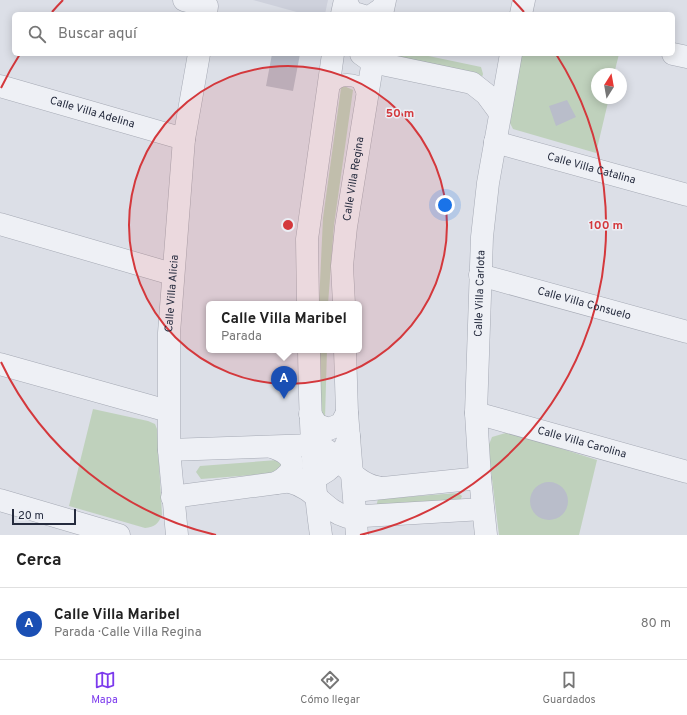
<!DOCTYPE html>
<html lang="es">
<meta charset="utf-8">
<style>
:root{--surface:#fff;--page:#f6f6f6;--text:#222;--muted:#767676;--line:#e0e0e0;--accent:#7c3aed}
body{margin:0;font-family:Overpass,sans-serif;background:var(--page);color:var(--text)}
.compass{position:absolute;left:591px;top:68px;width:36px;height:36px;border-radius:50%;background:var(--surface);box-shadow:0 2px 10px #0003;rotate:11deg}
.scale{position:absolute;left:12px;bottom:10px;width:64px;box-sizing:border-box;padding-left:4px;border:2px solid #252b3e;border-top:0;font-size:11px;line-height:14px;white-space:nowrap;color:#252b3e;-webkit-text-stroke:3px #ebeef5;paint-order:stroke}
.you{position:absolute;left:445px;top:205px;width:14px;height:14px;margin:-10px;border:3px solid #fff;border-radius:50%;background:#1a73e8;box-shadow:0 0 0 6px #1a73e833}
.badge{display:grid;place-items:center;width:26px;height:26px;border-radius:50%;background:var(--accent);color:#fff;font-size:13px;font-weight:700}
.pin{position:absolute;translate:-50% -33px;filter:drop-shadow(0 1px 2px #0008)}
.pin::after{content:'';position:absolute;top:21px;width:14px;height:12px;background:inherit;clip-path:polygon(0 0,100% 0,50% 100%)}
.popup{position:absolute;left:206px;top:301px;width:156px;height:52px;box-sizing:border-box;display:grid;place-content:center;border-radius:6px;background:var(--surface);filter:drop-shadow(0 1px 3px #0005);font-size:13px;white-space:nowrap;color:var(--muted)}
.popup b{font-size:15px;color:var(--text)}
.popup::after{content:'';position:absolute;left:50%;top:100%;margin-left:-8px;border:8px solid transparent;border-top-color:var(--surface)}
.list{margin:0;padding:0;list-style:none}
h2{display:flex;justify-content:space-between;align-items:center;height:52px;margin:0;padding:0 16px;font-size:17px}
h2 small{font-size:13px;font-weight:400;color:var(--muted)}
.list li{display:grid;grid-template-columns:26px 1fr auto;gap:12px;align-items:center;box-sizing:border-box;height:72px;padding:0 16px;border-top:1px solid var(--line)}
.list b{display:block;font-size:15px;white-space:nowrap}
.list p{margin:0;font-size:13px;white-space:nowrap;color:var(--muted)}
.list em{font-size:13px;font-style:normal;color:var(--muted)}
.icon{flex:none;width:22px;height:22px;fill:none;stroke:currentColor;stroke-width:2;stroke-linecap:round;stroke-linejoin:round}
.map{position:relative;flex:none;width:687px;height:535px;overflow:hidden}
.search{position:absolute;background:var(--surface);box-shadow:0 2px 10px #0003;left:12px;right:12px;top:12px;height:44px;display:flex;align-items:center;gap:10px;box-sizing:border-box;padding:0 14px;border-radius:6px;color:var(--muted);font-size:15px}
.sheet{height:124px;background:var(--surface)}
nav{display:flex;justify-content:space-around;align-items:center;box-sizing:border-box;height:56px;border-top:1px solid var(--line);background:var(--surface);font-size:11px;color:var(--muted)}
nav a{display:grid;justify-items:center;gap:2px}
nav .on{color:var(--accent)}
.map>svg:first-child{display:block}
</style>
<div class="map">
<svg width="687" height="535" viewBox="0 0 687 535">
<rect width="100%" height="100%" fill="#dcdfe7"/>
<path fill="#ced1dc" d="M253 0H328L325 14H304Z"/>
<path fill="#bfd1bc" d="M396 54H419L481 67 483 74 482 77 396 59Z
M521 54H619L614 74H597V98H609L596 153 513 129 509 121Z
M344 86 353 90 334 225 328 304H319L323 218 341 88Z
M319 350H327L325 418 321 420Z
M93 409 148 421 155 424 157 429 162 515C158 524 155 527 145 528L69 506Z
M509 432 597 460 579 535H499L488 447 492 437Z
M277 460 282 462 278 473 201 479 196 472 200 466Z
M458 493 462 496 460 501 377 505V503L378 499Z"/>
<path fill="#b9bdca" d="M272 54H300L293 91 266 86Z
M567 100 576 117 556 126 549 106Z
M530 501a19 19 0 1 1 38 0a19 19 0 1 1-38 0Z"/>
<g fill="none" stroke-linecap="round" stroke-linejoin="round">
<defs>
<path id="service" d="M351 0 355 8 368 12 384 1
M328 91C338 81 344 77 358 82L364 96"/>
<g id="minor">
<path d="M184 0 207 6 206 14"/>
<path d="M342 14 345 0"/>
<path d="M382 14 385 0"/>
<path d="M521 14 524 0"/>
<path d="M361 54 372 62 472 83 486 94 500 113"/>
<path d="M673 54 687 57"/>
<path id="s1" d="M0 86 184 139"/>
<path id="s2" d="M495 142 687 195"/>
<path d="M0 224 172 274"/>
<path id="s3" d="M480 275 687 332"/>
<path d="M308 304 307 239 333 54"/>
<path id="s4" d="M344 304 342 266 346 227 374 54"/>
<path d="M309 350C310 412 312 473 321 535"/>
<path d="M345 350 347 413 357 535"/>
<path d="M0 364 168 411"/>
<path id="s5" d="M476 413 687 472"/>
<path d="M310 414 317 425 329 429 341 424 347 413"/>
<path d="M272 447C297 455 299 471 276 483"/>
<path d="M169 450 316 445C341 453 350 482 377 487"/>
<path d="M290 482C315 488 323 510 347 517L483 509"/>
<path d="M364 490 480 478"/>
<path d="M172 497 314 478C334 470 343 456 349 436"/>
<path d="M0 500 119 535"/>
<path id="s6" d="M177 535 169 450V333L184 139 199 54"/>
<path id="s7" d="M486 535 480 478 476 413 482 237 488 183 511 54"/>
</g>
</defs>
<use href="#service" stroke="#a5a9b4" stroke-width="13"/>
<use href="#minor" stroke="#a5a9b4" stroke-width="23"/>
<use href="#service" stroke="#eef0f5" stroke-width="12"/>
<use href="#minor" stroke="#eef0f5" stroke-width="22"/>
</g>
<circle cx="288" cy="225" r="159" fill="#d4383c" fill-opacity=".12"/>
<g fill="none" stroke="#d4383c" stroke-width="2">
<circle cx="288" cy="225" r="159"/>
<path d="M216 535A318 318 0 0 1 1 362M1 88A318 318 0 0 1 20 54M52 12A318 318 0 0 1 63 0M513 0A318 318 0 0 1 524 12M556 54A318 318 0 0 1 360 535"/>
</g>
<g text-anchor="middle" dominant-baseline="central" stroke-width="3" stroke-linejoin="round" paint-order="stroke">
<g font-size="11" fill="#252b3e" stroke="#ebeef5">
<text stroke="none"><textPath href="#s1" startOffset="96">Calle Villa Adelina</textPath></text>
<text stroke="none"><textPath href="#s2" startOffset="100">Calle Villa Catalina</textPath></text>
<text stroke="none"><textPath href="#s4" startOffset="126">Calle Villa Regina</textPath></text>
<text stroke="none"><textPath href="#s7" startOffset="242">Calle Villa Carlota</textPath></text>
<text stroke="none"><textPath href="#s6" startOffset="242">Calle Villa Alicia</textPath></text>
<text stroke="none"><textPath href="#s3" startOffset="108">Calle Villa Consuelo</textPath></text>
<text stroke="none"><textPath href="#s5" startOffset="110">Calle Villa Carolina</textPath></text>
</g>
</g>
<circle cx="288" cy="225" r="6" fill="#d4383c" stroke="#ebeef5" stroke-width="2"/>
<g font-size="12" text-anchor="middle" font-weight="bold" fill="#d4383c" stroke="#ebeef5" stroke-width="3" stroke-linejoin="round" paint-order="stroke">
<text x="400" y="117">50 m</text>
<text x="606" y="229">100 m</text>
</g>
</svg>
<svg class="compass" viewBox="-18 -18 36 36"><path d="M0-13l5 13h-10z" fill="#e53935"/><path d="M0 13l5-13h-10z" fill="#767676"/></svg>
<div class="scale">20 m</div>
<div class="you"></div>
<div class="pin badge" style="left:284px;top:399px;background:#1a4fb4">A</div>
<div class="popup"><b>Calle Villa Maribel</b>Parada</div>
<div class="search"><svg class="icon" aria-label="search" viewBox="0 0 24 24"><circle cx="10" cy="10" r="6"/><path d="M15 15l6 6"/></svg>Buscar aquí</div>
</div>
<section class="sheet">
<h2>Cerca<small></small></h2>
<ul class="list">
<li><span class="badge" style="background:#1a4fb4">A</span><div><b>Calle Villa Maribel</b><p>Parada · Calle Villa Regina</p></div><em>80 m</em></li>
</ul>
</section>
<nav>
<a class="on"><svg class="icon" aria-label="map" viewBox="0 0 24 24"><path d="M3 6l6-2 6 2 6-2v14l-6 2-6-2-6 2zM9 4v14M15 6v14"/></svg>Mapa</a>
<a><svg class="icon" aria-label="directions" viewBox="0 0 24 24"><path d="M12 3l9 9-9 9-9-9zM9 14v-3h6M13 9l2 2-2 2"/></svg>Cómo llegar</a>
<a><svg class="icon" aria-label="saved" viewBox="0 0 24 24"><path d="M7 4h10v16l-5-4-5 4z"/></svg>Guardados</a>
</nav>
